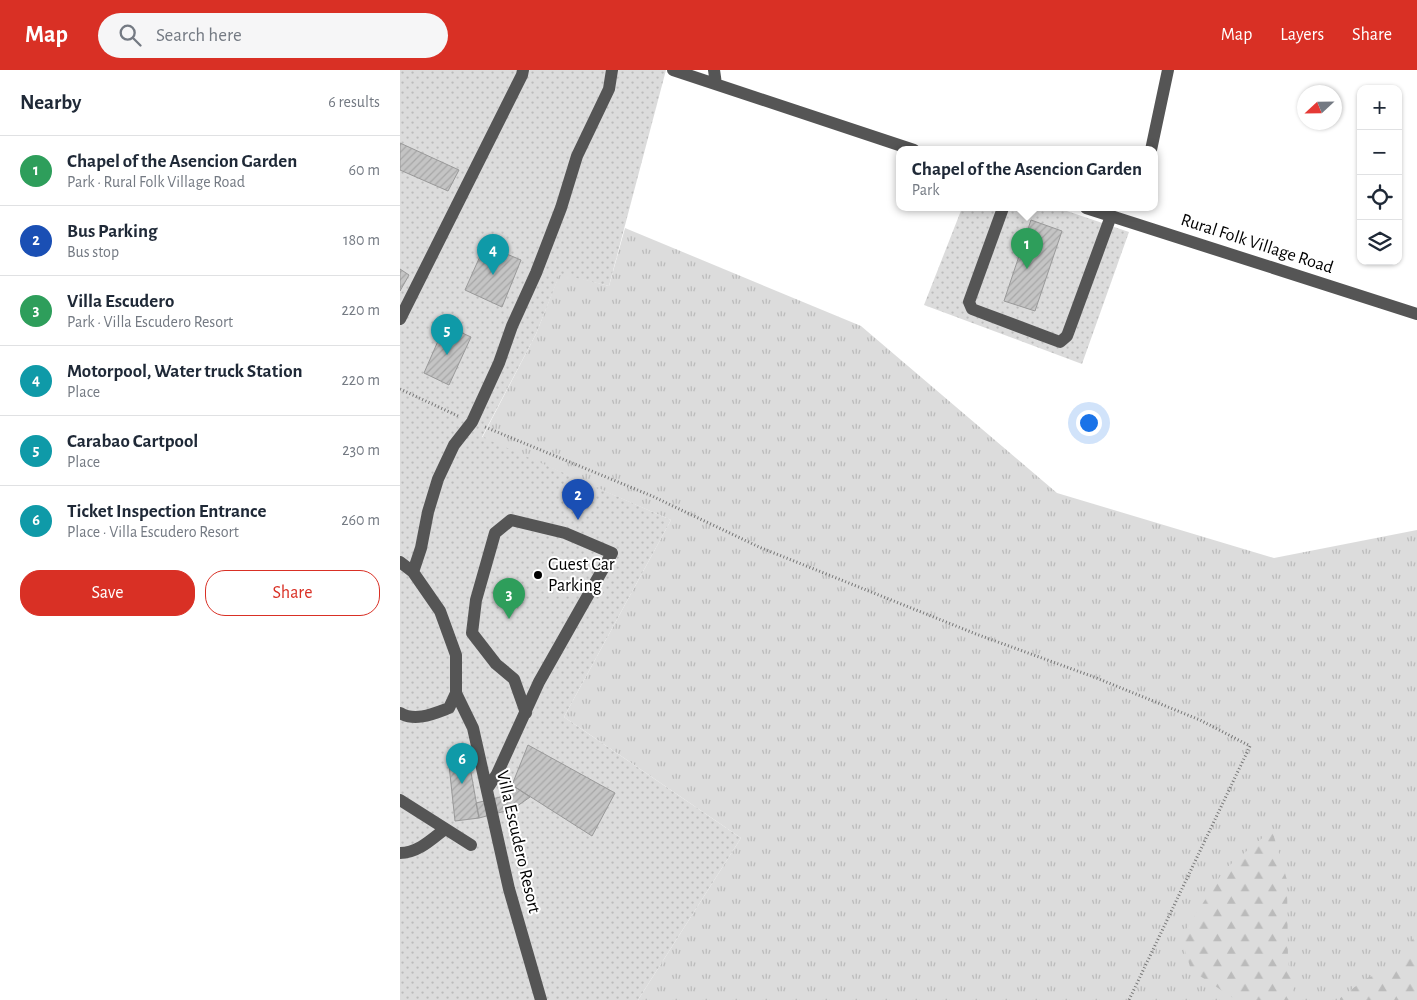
<!DOCTYPE html>
<meta charset="utf-8">
<style>
:root{--surface:#fff;--page:#f6f6f7;--text:#1f2937;--muted:#747a83;--line:#e0e1e3;--accent:#d93025}
body{margin:0;font-family:"Alegreya Sans",sans-serif;background:var(--page);color:var(--text)}
.controls{position:absolute;right:15px;top:15px;display:grid;overflow:hidden;border-radius:10px;box-shadow:0 1px 4px #0004}
.controls button{width:45px;height:45px;display:grid;place-items:center;padding:0;border:0;border-bottom:1px solid var(--line);background:var(--surface);color:var(--text);font:25px sans-serif}
.compass{position:absolute;left:897px;top:15px;width:45px;height:45px;border-radius:50%;background:var(--surface);box-shadow:0 1px 4px #0004;rotate:248deg}
.you{position:absolute;left:688px;top:352px;width:18px;height:18px;margin:-12px;border:4px solid #fff;border-radius:50%;background:#1a73e8;box-shadow:0 0 0 8px #1a73e833}
.badge{display:grid;place-items:center;width:32px;height:32px;border-radius:50%;background:var(--accent);color:#fff;font-size:16px;font-weight:700}
.pin{position:absolute;translate:-50% -41px;filter:drop-shadow(0 1px 2px #0008)}
.pin::after{content:'';position:absolute;top:26px;width:18px;height:15px;background:inherit;clip-path:polygon(0 0,100% 0,50% 100%)}
.popup{position:absolute;left:496px;top:76px;width:262px;height:65px;box-sizing:border-box;display:grid;place-content:center;border-radius:10px;background:var(--surface);filter:drop-shadow(0 1px 4px #0005);font-size:16px;white-space:nowrap;color:var(--muted)}
.popup b{font-size:19px;color:var(--text)}
.popup::after{content:'';position:absolute;left:50%;top:100%;margin-left:-10px;border:10px solid transparent;border-top-color:var(--surface)}
.list{margin:0;padding:0;list-style:none}
h2{display:flex;justify-content:space-between;align-items:center;height:65px;margin:0;padding:0 20px;font-size:21px}
h2 small{font-size:16px;font-weight:400;color:var(--muted)}
.list li{display:grid;grid-template-columns:32px 1fr auto;gap:15px;align-items:center;box-sizing:border-box;height:70px;padding:0 20px;border-top:1px solid var(--line)}
.list b{display:block;font-size:19px;white-space:nowrap}
.list p{margin:0;font-size:16px;white-space:nowrap;color:var(--muted)}
.list em{font-size:16px;font-style:normal;color:var(--muted)}
.actions{display:flex;gap:10px;padding:15px 20px}
.actions a{flex:1;padding:11px 0;border:1px solid var(--accent);border-radius:20px;text-align:center;font-size:18px;color:var(--accent)}
.actions .main{background:var(--accent);color:#fff}
.icon{flex:none;width:28px;height:28px;fill:none;stroke:currentColor;stroke-width:2;stroke-linecap:round;stroke-linejoin:round}
.map{position:relative;flex:none;width:1017px;height:930px;overflow:hidden}
header{display:flex;align-items:center;gap:30px;box-sizing:border-box;height:70px;padding:0 25px;background:var(--accent);color:#fff}
header strong{font-size:24px}
nav{display:flex;gap:28px;margin-inline-start:auto;font-size:18px}
.search{width:350px;height:45px;background:var(--page);display:flex;align-items:center;gap:12px;box-sizing:border-box;padding:0 18px;border-radius:28px;color:var(--muted);font-size:19px}
main{display:flex}
aside{flex:1;background:var(--surface)}
.map>svg:first-child{display:block}
</style>
<header>
<strong>Map</strong>
<div class="search"><svg class="icon" aria-label="search" viewBox="0 0 24 24"><circle cx="10" cy="10" r="6"/><path d="M15 15l6 6"/></svg>Search here</div>
<nav><a>Map</a><a>Layers</a><a>Share</a></nav>
</header>
<main>
<aside>
<h2>Nearby<small>6 results</small></h2>
<ul class="list">
<li><span class="badge" style="background:#2e9e5b">1</span><div><b>Chapel of the Asencion Garden</b><p>Park · Rural Folk Village Road</p></div><em>60 m</em></li>
<li><span class="badge" style="background:#1a4fb4">2</span><div><b>Bus Parking</b><p>Bus stop</p></div><em>180 m</em></li>
<li><span class="badge" style="background:#2e9e5b">3</span><div><b>Villa Escudero</b><p>Park · Villa Escudero Resort</p></div><em>220 m</em></li>
<li><span class="badge" style="background:#0f9aa8">4</span><div><b>Motorpool, Water truck Station</b><p>Place</p></div><em>220 m</em></li>
<li><span class="badge" style="background:#0f9aa8">5</span><div><b>Carabao Cartpool</b><p>Place</p></div><em>230 m</em></li>
<li><span class="badge" style="background:#0f9aa8">6</span><div><b>Ticket Inspection Entrance</b><p>Place · Villa Escudero Resort</p></div><em>260 m</em></li>
</ul>
<div class="actions"><a class="main">Save</a><a>Share</a></div>
</aside>
<div class="map">
<svg width="1017" height="930" viewBox="0 0 1017 930">
<defs>
<pattern id="grass-tufts" width="24" height="20" patternUnits="userSpaceOnUse" patternTransform="scale(1.25)"><rect width="24" height="20" fill="#dcdcdc"/><path d="M3 7l-1-3M5 7V3M7 7l1-3M15 17l-1-3M17 17v-4M19 17l1-3" fill="none" stroke="#bbb"/></pattern>
<pattern id="forest-firs" width="22" height="20" patternUnits="userSpaceOnUse" patternTransform="scale(1.25)"><rect width="22" height="20" fill="#dcdcdc"/><path d="M5 1l3.5 6h-7zM16 11l3.5 6h-7z" fill="#bbb"/></pattern>
<pattern id="park-dots" width="8" height="8" patternUnits="userSpaceOnUse" patternTransform="scale(1.25)"><rect width="8" height="8" fill="#dcdcdc"/><path d="M2 2h.1M6 6h.1" fill="none" stroke="#bbb" stroke-width="1.8" stroke-linecap="round"/></pattern>
<pattern id="building-hatch" width="6" height="6" patternUnits="userSpaceOnUse" patternTransform="scale(1.25)"><rect width="6" height="6" fill="#c4c4c4"/><path d="M-1 1l2-2M0 6l6-6M5 7l2-2" fill="none" stroke="#a7a7a7"/></pattern>
</defs>
<rect width="100%" height="100%" fill="#fff"/>
<path fill="url(#grass-tufts)" d="M225 158 461 256 657 423 874 488 1017 460V930H238L341 768 164 647 271 450 82 368 136 264 160 203 209 216Z"/>
<path fill="url(#forest-firs)" d="M872 760 887 810 888 891 895 930H836L791 900 781 867 825 799Z
M1017 862V930H940V928L967 908 996 897Z"/>
<path fill="url(#park-dots)" d="M0 0H266L209 216 160 204 136 264 82 367 271 450 164 647 341 768 238 930H0Z
M562 138H658L729 162 682 294 524 235Z"/>
<path fill="url(#building-hatch)" stroke="#999" d="M0 73 59 100 48 121 0 100Z
M631 150 662 161 635 241 604 231Z
M85 175 121 190 102 237 65 220Z
M0 199 9 205 0 221Z
M45 255 71 267 49 315 24 303Z
M128 675 215 723 192 766 112 715Z
M69 691 79 748 55 751 49 695Z
M112 715 130 727 113 739 79 748 76 733 104 726Z"/>
<g fill="none" stroke-linecap="round" stroke-linejoin="round">
<path stroke="#777" stroke-width="3" stroke-dasharray="1 2.5" stroke-linecap="butt" d="M0 319 58 346
M85 357 252 426 359 477 576 564 694 607 800 650 850 676 729 930"/>
<path stroke="#555" stroke-width="12" d="M273 0 514 80
M314 0 316 14
M751 80 768 0
M603 138 569 232 572 239 660 272 667 266 711 146
M686 138 1017 244
M0 249 122 5 123 0
M0 492 13 502 40 541 56 585V623L49 638C33 644 15 652 0 643
M13 502 21 478 28 442 38 409 54 375 72 352 99 293 112 256 136 203 161 138 177 86 209 19 212 0
M56 623 73 658 109 819 141 930
M87 719 97 704 139 612 212 483 165 463 111 450 95 463 76 530 72 563 96 594 114 609 126 643
M0 730 71 775
M0 783C18 783 32 769 45 759"/>
</g>
<circle fill="#000" stroke="#fff" stroke-width="2" cx="138" cy="505" r="5"/>
<g text-anchor="middle" dominant-baseline="central" stroke-width="4" stroke-linejoin="round" paint-order="stroke">
<g font-size="18" fill="#000" stroke="#fff">
<text transform="translate(857 174) rotate(18)">Rural Folk Village Road</text>
<text transform="translate(118 772) rotate(77)">Villa Escudero Resort</text>
</g>
<g font-size="18" fill="#000" stroke="#fff" text-anchor="start">
<text x="148" y="495">Guest Car<tspan x="148" dy="21">Parking</tspan></text>
</g>
</g>
</svg>
<div class="controls">
<button>+</button>
<button>−</button>
<button><svg class="icon" aria-label="locate" viewBox="0 0 24 24"><circle cx="12" cy="12" r="6"/><path d="M12 2v4M12 18v4M2 12h4M18 12h4"/></svg></button>
<button><svg class="icon" aria-label="layers" viewBox="0 0 24 24"><path d="M12 4l9 5-9 5-9-5zM3 14l9 5 9-5"/></svg></button>
</div>
<svg class="compass" viewBox="-18 -18 36 36"><path d="M0-13l5 13h-10z" fill="#e53935"/><path d="M0 13l5-13h-10z" fill="#747a83"/></svg>
<div class="you"></div>
<div class="pin badge" style="left:627px;top:199px;background:#2e9e5b">1</div>
<div class="popup"><b>Chapel of the Asencion Garden</b>Park</div>
<div class="pin badge" style="left:178px;top:450px;background:#1a4fb4">2</div>
<div class="pin badge" style="left:109px;top:549px;background:#2e9e5b">3</div>
<div class="pin badge" style="left:93px;top:205px;background:#0f9aa8">4</div>
<div class="pin badge" style="left:47px;top:285px;background:#0f9aa8">5</div>
<div class="pin badge" style="left:62px;top:714px;background:#0f9aa8">6</div>
</div>
</main>
